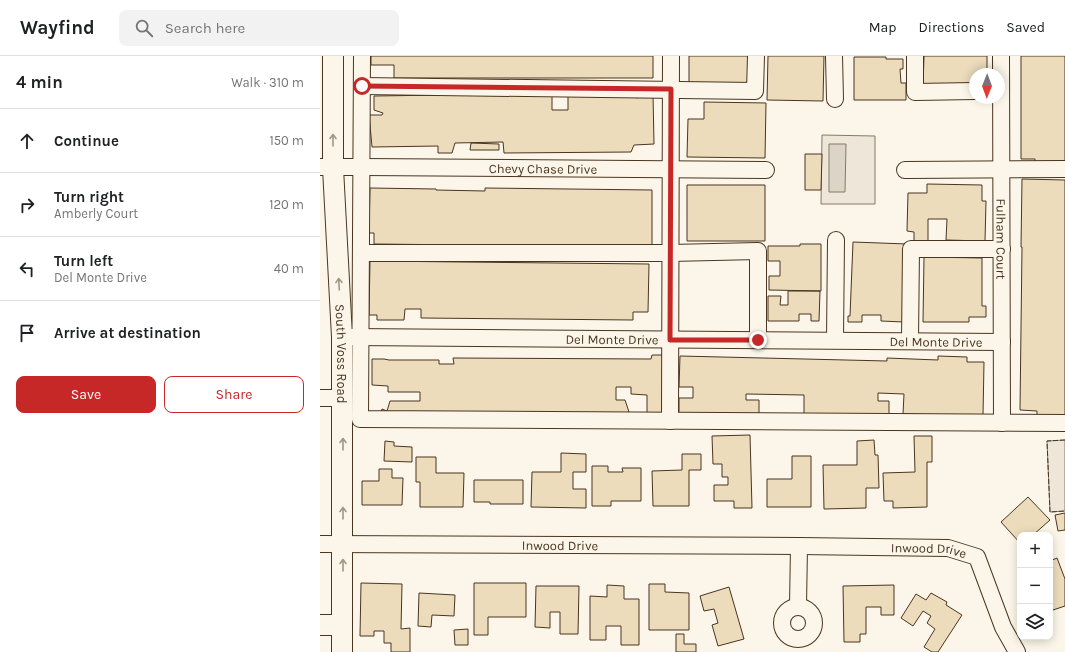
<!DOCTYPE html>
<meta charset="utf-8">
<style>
:root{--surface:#fff;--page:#f2f2f2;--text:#202124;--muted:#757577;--line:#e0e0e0;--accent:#c62828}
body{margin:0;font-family:Karla,sans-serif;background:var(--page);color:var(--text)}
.controls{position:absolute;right:12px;bottom:12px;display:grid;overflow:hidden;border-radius:8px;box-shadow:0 2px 10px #0003}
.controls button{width:36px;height:36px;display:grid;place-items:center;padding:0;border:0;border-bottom:1px solid var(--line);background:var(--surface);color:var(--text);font:20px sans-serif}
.compass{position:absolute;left:649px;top:12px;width:36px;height:36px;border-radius:50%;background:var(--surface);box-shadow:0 2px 10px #0003;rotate:181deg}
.stop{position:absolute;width:12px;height:12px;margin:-9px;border:3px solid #c62828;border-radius:50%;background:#fff}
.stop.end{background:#c62828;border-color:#fff;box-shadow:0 1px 4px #0008}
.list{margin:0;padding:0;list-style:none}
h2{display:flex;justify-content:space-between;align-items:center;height:52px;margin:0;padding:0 16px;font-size:17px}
h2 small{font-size:13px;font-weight:400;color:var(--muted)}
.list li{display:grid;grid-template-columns:26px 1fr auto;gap:12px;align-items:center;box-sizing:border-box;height:64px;padding:0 16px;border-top:1px solid var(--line)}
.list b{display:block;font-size:15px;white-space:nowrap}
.list p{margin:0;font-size:13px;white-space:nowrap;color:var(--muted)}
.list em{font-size:13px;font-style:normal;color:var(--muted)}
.actions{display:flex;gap:8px;padding:12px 16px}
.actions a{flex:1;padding:9px 0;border:1px solid var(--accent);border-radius:8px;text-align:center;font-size:14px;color:var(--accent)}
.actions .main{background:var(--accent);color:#fff}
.icon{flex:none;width:22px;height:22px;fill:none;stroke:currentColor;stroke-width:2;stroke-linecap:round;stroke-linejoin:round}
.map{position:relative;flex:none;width:745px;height:596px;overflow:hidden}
header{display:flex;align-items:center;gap:24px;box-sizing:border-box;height:56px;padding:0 20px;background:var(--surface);border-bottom:1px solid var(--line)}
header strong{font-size:19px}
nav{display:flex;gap:22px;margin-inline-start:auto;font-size:14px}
.search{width:280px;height:36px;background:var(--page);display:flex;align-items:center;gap:10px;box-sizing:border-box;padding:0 14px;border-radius:8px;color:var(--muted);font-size:15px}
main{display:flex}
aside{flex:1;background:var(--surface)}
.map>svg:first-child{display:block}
</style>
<header>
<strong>Wayfind</strong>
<div class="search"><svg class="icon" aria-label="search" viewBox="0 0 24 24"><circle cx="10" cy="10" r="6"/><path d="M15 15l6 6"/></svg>Search here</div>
<nav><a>Map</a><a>Directions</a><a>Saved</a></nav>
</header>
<main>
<aside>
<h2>4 min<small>Walk · 310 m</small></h2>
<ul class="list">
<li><svg class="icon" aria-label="ahead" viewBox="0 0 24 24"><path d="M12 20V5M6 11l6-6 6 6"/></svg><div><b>Continue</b></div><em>150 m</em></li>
<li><svg class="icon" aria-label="right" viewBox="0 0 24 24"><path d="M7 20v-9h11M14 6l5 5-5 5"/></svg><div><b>Turn right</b><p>Amberly Court</p></div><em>120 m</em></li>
<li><svg class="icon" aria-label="left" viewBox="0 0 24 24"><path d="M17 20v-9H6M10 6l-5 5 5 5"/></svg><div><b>Turn left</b><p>Del Monte Drive</p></div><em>40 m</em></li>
<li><svg class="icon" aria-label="arrive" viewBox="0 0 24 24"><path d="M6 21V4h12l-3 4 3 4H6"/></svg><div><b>Arrive at destination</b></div></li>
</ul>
<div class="actions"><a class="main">Save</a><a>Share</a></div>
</aside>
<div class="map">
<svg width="745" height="596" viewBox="0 0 745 596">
<rect width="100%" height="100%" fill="#fbf6e9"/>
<path fill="#ede6d9" stroke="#887966" d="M502 79 555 80V148H501Z
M745 384V455L730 456 727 385Z"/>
<path fill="#dcd4c6" stroke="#887966" d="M509 88H526L525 136H509Z"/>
<path fill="#ecdcbc" stroke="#4a3520" d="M51 0H333V22H74V9H51Z
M369 0H430V30H369Z
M448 0H504L503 45 447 44Z
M604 0H667V18H655V31H603Z
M701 0H745V108H715V103H701Z
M534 1H566V3H583V13H580L581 27H586V44H534Z
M195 38 201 40H232V54H248V40H310L318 42 319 39H333L334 88 314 89 311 96 184 97 183 86 135 87 132 97H118V90L52 91 49 59H62L63 57 54 54V40Z
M384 46 446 47 445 102 367 101 368 63H384Z
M151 87 179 88V94H150Z
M485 98H502L501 134H485Z
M702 123 745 124V360H717V355L700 354 702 191H701Z
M607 128 662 129V145H666L665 185 626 184 627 163H608V186H594V176L587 175 588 137H607Z
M367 129H445V185H367Z
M50 132 116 133V134L165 135V132L332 134V191L54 188V177H49Z
M533 186 587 188 584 266 561 265V259H542V266H528V260H530Z
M480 188H501V235L449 234V220H460V205H448V190H480Z
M604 201 662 202V250H666V261H649V266H603Z
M50 205 329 208 328 256H313V264L101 262V253H85L84 264H57V259H49Z
M468 235H500L499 265H491V258H479V265H448V240H461L460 249H468Z
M332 299H344V348L341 359H327V339L311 338V331H296V344H305L310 359 61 357 62 353 67 355 70 345H100V336H68V330L52 329V303H64L69 304H119V308H134L133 302 331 303Z
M360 300 567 305V302L618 304V300L647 301V306H664L663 360 583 358 584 338 558 337V345H569V361L484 358V339L426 338V344H439V359L359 357V342H373V331H359Z
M430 379 432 452H414V445H394V429H408V421H402V408H393L392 380Z
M594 380H612V406H607V451L573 452V445H564L563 417 595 416Z
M554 384 555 399H558L559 432H546V452L504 453 503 409H537V385Z
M65 385 74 386V390L92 391V406L64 405Z
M241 397 266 398V416H253V433H266V452L211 451 212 416H241Z
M362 398H381V414H369V450H333L332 415 362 414Z
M472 400H491V451H447V423H472Z
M96 401H116V417H144L143 451H100V426H96Z
M272 410H288V416H303L302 412H321V445H291V450H272Z
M59 413H72V422H83L82 449H42V425H59Z
M154 424H203V448H170V446H154Z
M708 441 730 464 713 479H700V487L681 466Z
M745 457V474L738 475 735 459Z
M737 502 745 523V550L730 555V505Z
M41 527 82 528 81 573 90 572V596H71V587H64V575H54V580H40Z
M154 527H206V561H168V579H154Z
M329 528H345V536L369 537V574H329Z
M287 529 304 530V543H319V589H301V570H286V584H270V540L287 541Z
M574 529V559H561V551H546V578H540V586H524L523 530Z
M216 530H259L258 578H240V556H230V572L215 571Z
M409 531 424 583 398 590 392 569 398 567 394 553 384 555 380 540Z
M99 537 135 539 134 560 112 559 111 571 98 570Z
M611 537 627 546 626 549 642 559 618 596H612L604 591 615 573 607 567 611 560 603 555 593 570 581 562 596 538 606 544Z
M148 573V589H135L134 574Z
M356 578H364V588H376V596H356Z"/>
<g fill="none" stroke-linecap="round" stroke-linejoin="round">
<defs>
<g id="minor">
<path d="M42 0 40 363 745 367"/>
<path d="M514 0 515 43"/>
<path d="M595 0V36L655 35"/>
<path id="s1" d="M681 0 682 367"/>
<path d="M42 30 435 35 436 0"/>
<path id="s2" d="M0 111H42L446 114"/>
<path d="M585 114 745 113"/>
<path d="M41 197H350L438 195V284"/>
<path id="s3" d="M30 281 682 286"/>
<path d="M515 284 516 184"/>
<path d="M590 285 591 193H682"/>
<path d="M0 342H23"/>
<path d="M350 365 351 0"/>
<path id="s4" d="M0 488 479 490 628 492 657 501 683 571 697 596"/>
<path d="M478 550 479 490"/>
<circle cx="478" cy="567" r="16"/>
</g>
<g id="major">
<path id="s5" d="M13 0V112L22 281V596"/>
<path d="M0 569H22"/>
</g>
</defs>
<use href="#minor" stroke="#4a3520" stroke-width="18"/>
<use href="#major" stroke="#4a3520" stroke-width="22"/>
<use href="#minor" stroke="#fbf6e9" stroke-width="16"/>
<use href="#major" stroke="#fbf6e9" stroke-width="20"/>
<path stroke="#4a3520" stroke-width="1" stroke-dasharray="5 2" stroke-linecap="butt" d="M745 384 727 385 730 456 745 455"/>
</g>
<defs><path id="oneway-shaft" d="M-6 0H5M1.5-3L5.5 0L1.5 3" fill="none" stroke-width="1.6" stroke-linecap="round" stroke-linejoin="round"/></defs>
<g stroke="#a29684">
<use href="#oneway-shaft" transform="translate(13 84) rotate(-90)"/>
<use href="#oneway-shaft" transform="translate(19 228) rotate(-93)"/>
<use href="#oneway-shaft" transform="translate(23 388) rotate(-90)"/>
<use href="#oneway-shaft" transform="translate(23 457) rotate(-90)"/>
<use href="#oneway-shaft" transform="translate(23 509) rotate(-90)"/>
</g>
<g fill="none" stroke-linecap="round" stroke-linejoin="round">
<path stroke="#c62828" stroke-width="5" d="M42 30 351 33 350 284H438"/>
</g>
<g text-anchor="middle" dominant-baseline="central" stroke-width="3" stroke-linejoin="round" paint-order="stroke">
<g font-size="13" fill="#4a3520" stroke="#fbf6e9">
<text stroke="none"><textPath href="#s2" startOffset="223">Chevy Chase Drive</textPath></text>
<text stroke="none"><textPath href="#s1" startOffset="183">Fulham Court</textPath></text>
<text stroke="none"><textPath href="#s3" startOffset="262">Del Monte Drive</textPath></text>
<text stroke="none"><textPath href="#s3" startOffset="586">Del Monte Drive</textPath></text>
<text stroke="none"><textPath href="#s5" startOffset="298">South Voss Road</textPath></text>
<text stroke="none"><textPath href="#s4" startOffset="240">Inwood Drive</textPath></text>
<text stroke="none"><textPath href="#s4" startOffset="609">Inwood Drive</textPath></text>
</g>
</g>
</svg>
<div class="controls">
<button>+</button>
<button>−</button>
<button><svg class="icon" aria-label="layers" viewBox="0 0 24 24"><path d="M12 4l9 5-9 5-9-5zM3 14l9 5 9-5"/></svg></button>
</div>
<svg class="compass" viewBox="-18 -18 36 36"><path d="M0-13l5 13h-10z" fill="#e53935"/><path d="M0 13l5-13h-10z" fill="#757577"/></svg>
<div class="stop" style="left:42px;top:30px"></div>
<div class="stop end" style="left:438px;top:284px"></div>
</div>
</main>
